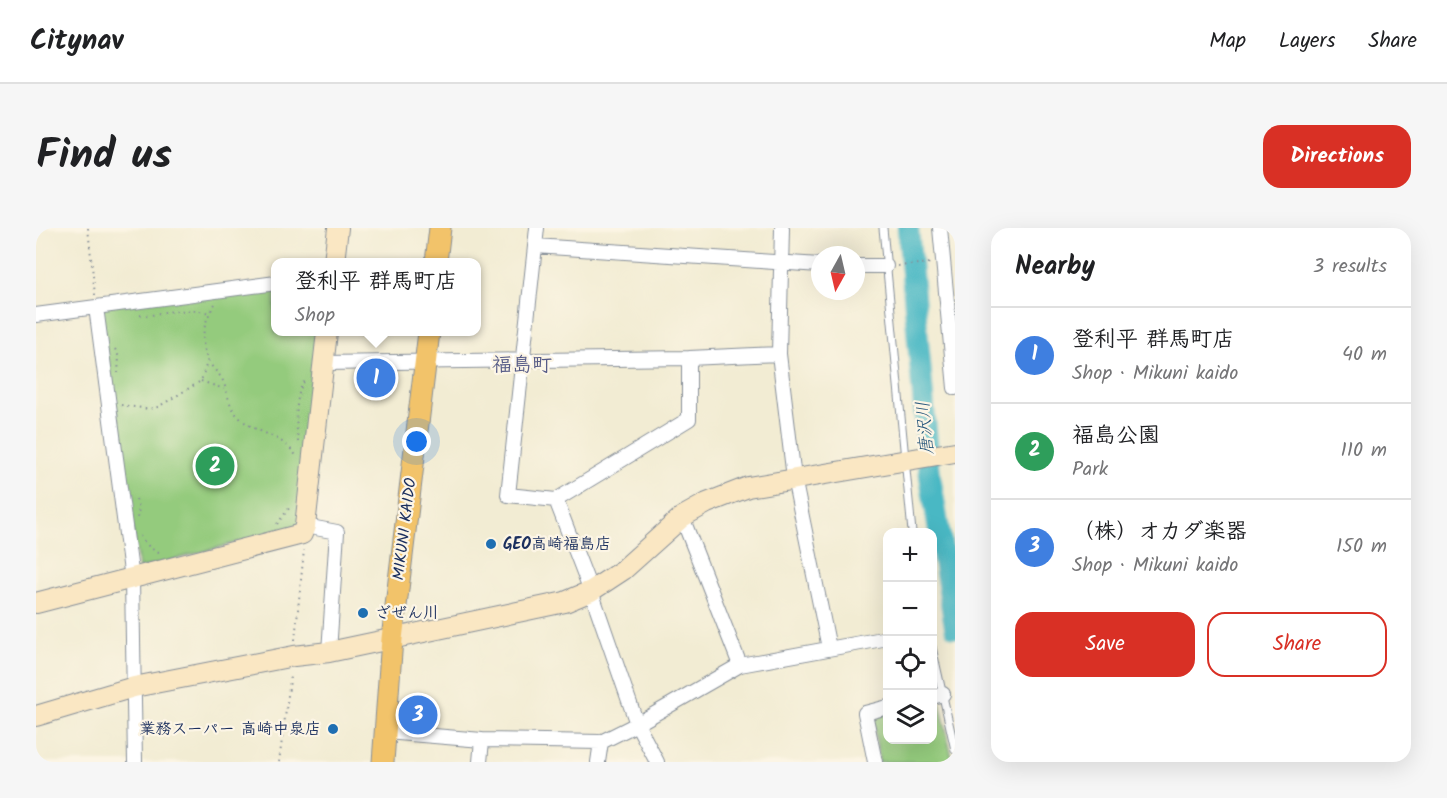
<!DOCTYPE html>
<meta charset="utf-8">
<style>
:root{--surface:#fff;--page:#f6f6f6;--text:#202124;--muted:#757577;--line:#e0e0e0;--accent:#d93025}
body{margin:0;font-family:Kalam,"Klee One",sans-serif;background:var(--page);color:var(--text)}
.controls{position:absolute;right:18px;bottom:18px;display:grid;overflow:hidden;border-radius:12px;box-shadow:0 6px 24px #0002}
.controls button{width:54px;height:54px;display:grid;place-items:center;padding:0;border:0;border-bottom:2px solid var(--line);background:var(--surface);color:var(--text);font:30px sans-serif}
.compass{position:absolute;left:775px;top:18px;width:54px;height:54px;border-radius:50%;background:var(--surface);box-shadow:0 6px 24px #0002;rotate:188deg}
.you{position:absolute;left:381px;top:214px;width:21px;height:21px;margin:-15px;border:4px solid #fff;border-radius:50%;background:#1a73e8;box-shadow:0 0 0 9px #1a73e833}
.badge{display:grid;place-items:center;width:39px;height:39px;border-radius:50%;background:var(--accent);color:#fff;font-size:20px;font-weight:700}
.pin{position:absolute;translate:-50% -50%;border:3px solid #fff;box-shadow:0 2px 6px #0006}
.popup{position:absolute;left:235px;top:30px;width:210px;height:78px;box-sizing:border-box;display:grid;place-content:center;border-radius:12px;background:var(--surface);filter:drop-shadow(0 2px 4px #0005);font-size:20px;white-space:nowrap;color:var(--muted)}
.popup b{font-size:22px;color:var(--text)}
.popup::after{content:'';position:absolute;left:50%;top:100%;margin-left:-12px;border:12px solid transparent;border-top-color:var(--surface)}
.list{margin:0;padding:0;list-style:none}
h2{display:flex;justify-content:space-between;align-items:center;height:78px;margin:0;padding:0 24px;font-size:26px}
h2 small{font-size:20px;font-weight:400;color:var(--muted)}
.list li{display:grid;grid-template-columns:39px 1fr auto;gap:18px;align-items:center;box-sizing:border-box;height:96px;padding:0 24px;border-top:2px solid var(--line)}
.list b{display:block;font-size:22px;white-space:nowrap}
.list p{margin:0;font-size:20px;white-space:nowrap;color:var(--muted)}
.list em{font-size:20px;font-style:normal;color:var(--muted)}
.actions{display:flex;gap:12px;padding:18px 24px}
.actions a{flex:1;padding:14px 0;border:2px solid var(--accent);border-radius:18px;text-align:center;font-size:21px;color:var(--accent)}
.actions .main{background:var(--accent);color:#fff}
.icon{flex:none;width:33px;height:33px;fill:none;stroke:currentColor;stroke-width:2;stroke-linecap:round;stroke-linejoin:round}
.map{position:relative;flex:none;width:919px;height:534px;overflow:hidden;border-radius:18px}
header{display:flex;align-items:center;gap:36px;box-sizing:border-box;height:84px;padding:0 30px;background:var(--surface);border-bottom:2px solid var(--line)}
header strong{font-size:28px}
nav{display:flex;gap:33px;margin-inline-start:auto;font-size:21px}
.intro{display:flex;align-items:center;justify-content:space-between;box-sizing:border-box;height:144px;padding:0 36px}
h1{margin:0;font-size:42px}
.button{padding:15px 27px;border-radius:18px;background:var(--accent);color:#fff;font-size:21px;font-weight:700}
main{display:flex;gap:36px;padding:0 36px}
aside{flex:1;background:var(--surface);border-radius:18px;box-shadow:0 6px 24px #0002}
.map>svg:first-child{display:block}
</style>
<header>
<strong>Citynav</strong>
<nav><a>Map</a><a>Layers</a><a>Share</a></nav>
</header>
<div class="intro"><h1>Find us</h1><a class="button">Directions</a></div>
<main>
<div class="map">
<svg width="919" height="534" viewBox="0 0 919 534">
<rect width="100%" height="100%" fill="#fcf5e5"/>
<filter id="ink" filterUnits="userSpaceOnUse"><feTurbulence type="fractalNoise" baseFrequency=".0167" numOctaves="2"/><feDisplacementMap in="SourceGraphic" scale="12" xChannelSelector="R" yChannelSelector="G"/><feConvolveMatrix kernelMatrix="1 2 1 2 8 2 1 2 1" color-interpolation-filters="sRGB"/></filter>
<filter id="wash" filterUnits="userSpaceOnUse"><feTurbulence type="fractalNoise" baseFrequency=".008" numOctaves="4" result="noise"/><feDisplacementMap in="SourceGraphic" scale="24" xChannelSelector="R" yChannelSelector="G"/><feGaussianBlur stdDeviation="1.35" result="paint"/><feColorMatrix in="noise" values="0 0 0 0 0 0 0 0 0 0 0 0 0 0 0 0 0 1.4 0 .05"/><feComposite in="paint" operator="in"/></filter>
<g filter="url(#wash)">
<rect width="100%" height="100%" fill="#f2ecd3"/>
<path fill="#94cb7d" stroke="#587d6e" stroke-width="1.5" d="M239 55 240 104H291L263 298 103 341 60 79Z
M899 472 904 475 917 534H843L837 489 851 485 852 512H896L897 473Z"/>
<g fill="none" stroke-linecap="round" stroke-linejoin="round">
<path stroke="#4ab8c4" stroke-width="22" d="M872 0 894 248 919 399"/>
</g>
</g>
<g filter="url(#ink)">
<g fill="none" stroke-linecap="round" stroke-linejoin="round">
<defs>
<path id="lane" d="M847 0 876 304
M896 419 919 522"/>
<path id="street" d="M501 0 472 267 520 272 653 191V130
M746 0 743 126 758 250 793 420
M904 0 919 160
M499 18 784 37
M820 38H850
M60 79 96 351 99 534
M0 87 240 55
M287 135 653 130 743 126
M520 272 555 363 601 496 621 534
M646 289 704 437
M269 298 301 304 293 424
M896 469 907 466
M350 504 446 512 565 514 601 496 704 437 852 410
M444 534 446 512
M562 534 565 514
M839 534 829 485 852 479"/>
<path id="secondary" d="M298 34 302 0
M0 375 266 306 269 298 291 104
M0 488 98 459 258 428 293 424 529 374 555 363 587 342 646 289 671 275 712 259 919 224"/>
<path id="primary" d="M400 34 404 0
M347 534 356 411 393 104"/>
</defs>
<use href="#lane" stroke="#868e98" stroke-width="9"/>
<use href="#street" stroke="#868e98" stroke-width="16"/>
<use href="#secondary" stroke="#868e98" stroke-width="22"/>
<use href="#primary" stroke="#868e98" stroke-width="23"/>
<path stroke="#868e98" stroke-width="2" stroke-dasharray="1.5 4.5" stroke-linecap="butt" d="M52 0 59 67
M862 38 895 35
M179 76C167 94 162 116 174 136 179 143 184 146 188 155 192 168 194 182 205 191 224 208 245 205 261 229
M104 87C113 89 121 85 129 84 143 83 161 81 174 85
M79 121 83 129 82 145
M165 153 188 161
M85 177 113 181 122 179 165 153 172 131
M262 214C260 196 258 167 269 152
M100 271 103 280 101 291
M241 296 254 279
M104 308C110 317 116 323 127 325
M259 412 268 322
M243 534 255 445"/>
<use href="#lane" stroke="#fff" stroke-width="7"/>
<use href="#street" stroke="#fff" stroke-width="14"/>
<use href="#secondary" stroke="#fae7c3" stroke-width="20"/>
<use href="#primary" stroke="#f2c36a" stroke-width="21"/>
</g>
</g>
<g fill="#1f6fb2" stroke="#fcf5e5" stroke-width="2">
<circle cx="455" cy="316" r="6"/>
<circle cx="327" cy="385" r="6"/>
<circle cx="297" cy="501" r="6"/>
</g>
<g text-anchor="middle" dominant-baseline="central" stroke-width="4.5" stroke-linejoin="round" paint-order="stroke">
<g font-size="16" fill="#1b2f5e" stroke="#fcf5e5">
<text transform="translate(369 301) rotate(-83)">MIKUNI KAIDO</text>
</g>
<g font-size="16" font-weight="bold" fill="#1b2f5e" stroke="#fcf5e5" text-anchor="start">
<text x="467" y="316">GEO高崎福島店</text>
<text x="339" y="385">ざぜん川</text>
<text x="285" y="501" text-anchor="end">業務スーパー 高崎中泉店</text>
</g>
<g font-size="18" font-style="italic" fill="#29587d" stroke="#fcf5e5">
<text transform="translate(890 200) rotate(-95)">唐沢川</text>
</g>
<g font-size="20" font-weight="bold" fill="#565b87" stroke="#fcf5e5">
<text x="486" y="138">福島町</text>
</g>
</g>
</svg>
<div class="controls">
<button>+</button>
<button>−</button>
<button><svg class="icon" aria-label="locate" viewBox="0 0 24 24"><circle cx="12" cy="12" r="6"/><path d="M12 2v4M12 18v4M2 12h4M18 12h4"/></svg></button>
<button><svg class="icon" aria-label="layers" viewBox="0 0 24 24"><path d="M12 4l9 5-9 5-9-5zM3 14l9 5 9-5"/></svg></button>
</div>
<svg class="compass" viewBox="-18 -18 36 36"><path d="M0-13l5 13h-10z" fill="#e53935"/><path d="M0 13l5-13h-10z" fill="#757577"/></svg>
<div class="you"></div>
<div class="pin badge" style="left:340px;top:150px;background:#3f7fe0">1</div>
<div class="popup"><b>登利平 群馬町店</b>Shop</div>
<div class="pin badge" style="left:179px;top:238px;background:#2e9e5b">2</div>
<div class="pin badge" style="left:382px;top:487px;background:#3f7fe0">3</div>
</div>
<aside>
<h2>Nearby<small>3 results</small></h2>
<ul class="list">
<li><span class="badge" style="background:#3f7fe0">1</span><div><b>登利平 群馬町店</b><p>Shop · Mikuni kaido</p></div><em>40 m</em></li>
<li><span class="badge" style="background:#2e9e5b">2</span><div><b>福島公園</b><p>Park</p></div><em>110 m</em></li>
<li><span class="badge" style="background:#3f7fe0">3</span><div><b>（株）オカダ楽器</b><p>Shop · Mikuni kaido</p></div><em>150 m</em></li>
</ul>
<div class="actions"><a class="main">Save</a><a>Share</a></div>
</aside>
</main>
